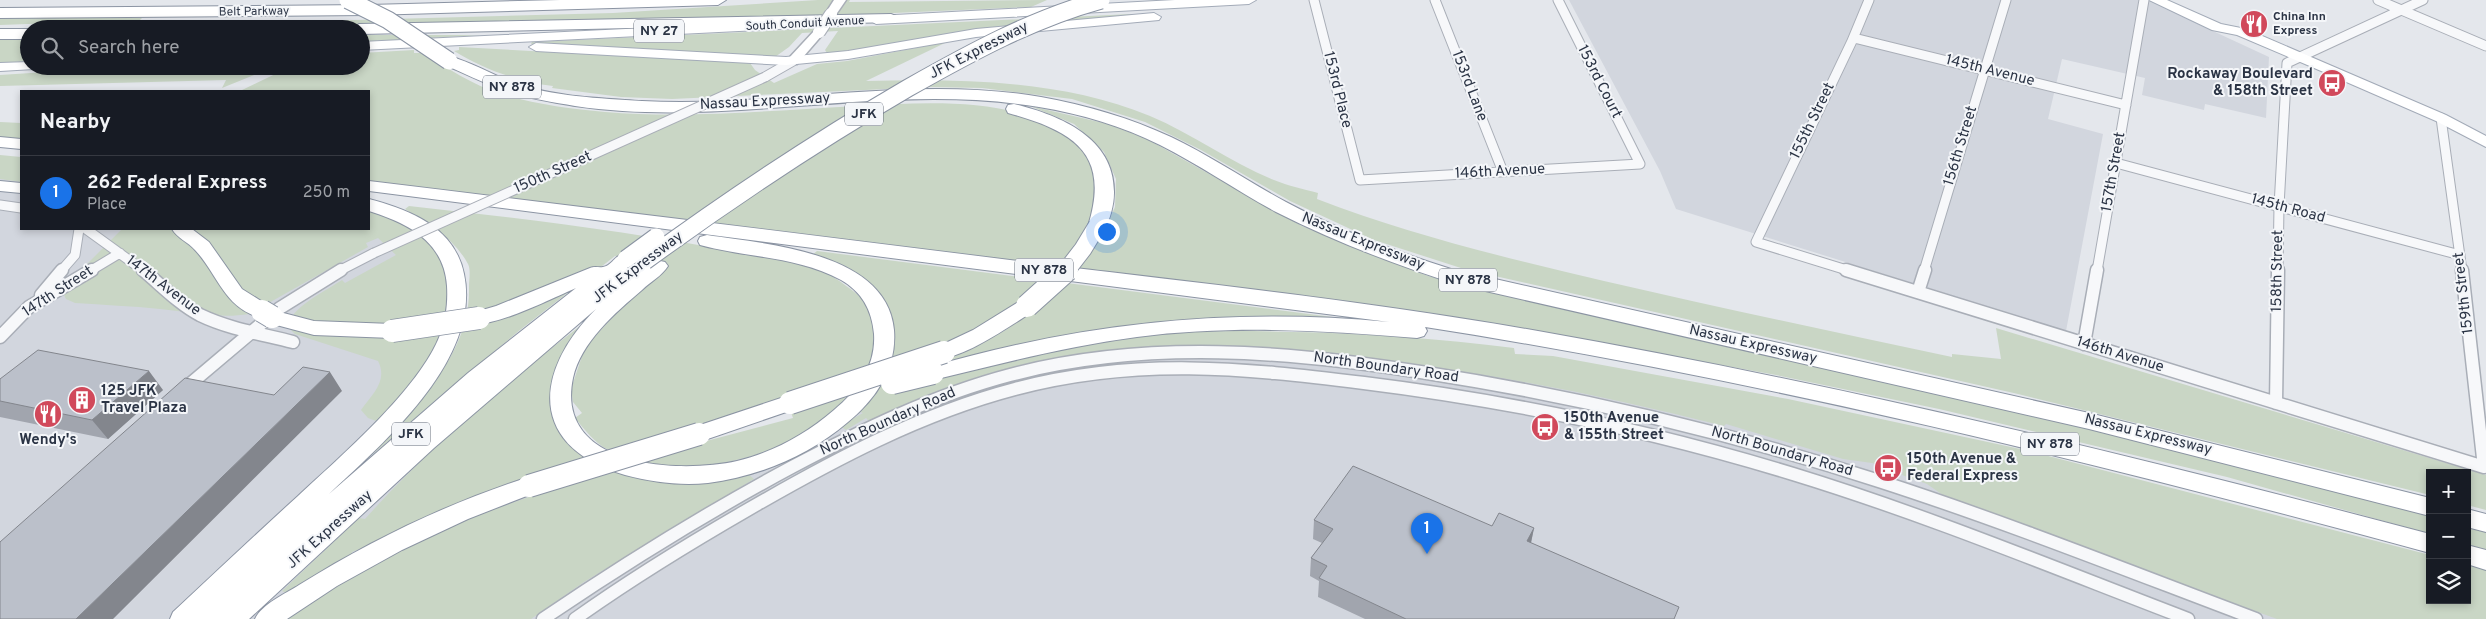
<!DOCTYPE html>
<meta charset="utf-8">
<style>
:root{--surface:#171b24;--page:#20242c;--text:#f1f3f6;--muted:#9ea1a6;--line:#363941;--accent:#1a73e8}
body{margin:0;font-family:Overpass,sans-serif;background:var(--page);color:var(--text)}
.controls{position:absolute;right:15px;bottom:15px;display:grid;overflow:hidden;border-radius:0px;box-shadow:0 2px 8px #0003}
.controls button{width:45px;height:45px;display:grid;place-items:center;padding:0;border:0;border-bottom:1px solid var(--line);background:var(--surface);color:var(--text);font:25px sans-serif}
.you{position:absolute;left:1106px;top:231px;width:18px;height:18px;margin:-12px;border:4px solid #fff;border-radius:50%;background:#1a73e8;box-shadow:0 0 0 8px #1a73e833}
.badge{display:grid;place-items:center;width:32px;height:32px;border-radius:50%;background:var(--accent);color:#fff;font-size:16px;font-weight:700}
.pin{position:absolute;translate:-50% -41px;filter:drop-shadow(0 1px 2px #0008)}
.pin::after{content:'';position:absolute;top:26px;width:18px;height:15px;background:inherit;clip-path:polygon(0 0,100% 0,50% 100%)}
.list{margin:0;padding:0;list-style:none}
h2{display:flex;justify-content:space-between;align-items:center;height:65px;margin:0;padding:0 20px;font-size:21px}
h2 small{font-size:16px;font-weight:400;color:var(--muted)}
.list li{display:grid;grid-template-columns:32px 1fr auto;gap:15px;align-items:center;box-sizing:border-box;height:75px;padding:0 20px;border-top:1px solid var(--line)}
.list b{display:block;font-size:19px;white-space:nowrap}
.list p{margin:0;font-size:16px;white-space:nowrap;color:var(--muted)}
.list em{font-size:16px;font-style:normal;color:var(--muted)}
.icon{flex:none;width:28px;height:28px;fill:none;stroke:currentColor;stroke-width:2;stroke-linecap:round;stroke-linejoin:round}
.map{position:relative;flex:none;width:2486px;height:619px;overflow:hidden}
.search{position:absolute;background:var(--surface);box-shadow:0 2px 8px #0003;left:20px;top:20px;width:350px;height:55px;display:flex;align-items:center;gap:12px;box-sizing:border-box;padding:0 18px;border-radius:28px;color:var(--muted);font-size:19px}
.panel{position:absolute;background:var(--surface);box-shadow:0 2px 8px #0003;left:20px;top:90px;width:350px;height:140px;border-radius:0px}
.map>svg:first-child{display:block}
</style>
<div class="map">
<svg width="2486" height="619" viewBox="0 0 2486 619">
<rect width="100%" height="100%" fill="#e4e7ec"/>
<path fill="#d2d6de" d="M1569 0H2146L2269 57 2266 118 2205 104 2204 110 2142 95 2145 78 2062 59 2048 119 2103 134 2066 331 1676 209 1660 171Z
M0 173 21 175V229H369L418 259 382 416 683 456 1047 354 1191 334 1562 369 2430 600H2467L2486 589V619H0Z"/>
<path fill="#c9d6c5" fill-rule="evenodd" d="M818 0H850L849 2 1047 0 1031 7 781 18 199 28 203 24 613 13Z
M1131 14V17L835 53H827L825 50 838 31 802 33 789 47 775 57 531 44 532 42Z
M0 17 142 18 140 20 0 25Z
M361 35H481L361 42Z
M29 39V61L0 63V40Z
M947 42 866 81C961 79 1060 79 1150 116 1193 134 1231 163 1274 180 1288 186 1304 189 1318 193L1317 199C1410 235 1507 258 1604 281 1720 308 1836 332 1952 357V354L2001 359 1996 328 2486 475V510L2467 505V473H2430V495L2018 394 1464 269 1374 240 1290 201 1201 150 1145 122 1072 99 982 88 931 87 672 99 621 97 552 88 553 86C519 82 483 69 454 51L459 50V47L750 63 755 70 774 83 817 64 847 61Z
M414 50V53H421C447 67 472 85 501 94 533 104 571 109 605 112 689 119 775 110 859 106 910 103 973 99 1022 114 1053 123 1093 145 1099 179 1100 189 1088 225 1085 236L1101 238 1115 207 1116 179 1104 152 1074 124 1030 106 1108 124 1147 139 1302 226 1428 276 1531 302 2058 420 2430 516V534L2227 477 1939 409 1776 375 1484 322 369 181V91H240L292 66H361V53Z
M139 66H276L222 88 226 80 0 86V75Z
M0 122 21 123V139L0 137Z
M0 155 21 157V182L0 179Z
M409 206C518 218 627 231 735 252 759 257 806 262 826 273 835 277 860 295 865 302 885 330 877 359 857 383 848 394 840 407 829 418 815 432 793 441 775 448 722 468 660 477 607 449 595 443 584 429 575 418L582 413 573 402 571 389 585 347 624 305 664 269 615 256 520 330 349 474C398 421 471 365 469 287 469 280 471 270 468 264 454 238 429 225 405 209ZM786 398 793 418 676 449 653 439Z
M369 211 384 215 403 224 429 242 447 263 453 290 441 346 379 422 368 418 361 410C373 393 388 381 378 361L295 334 288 327C290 307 326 291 342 280L345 283 396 255 378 238 366 243 368 247 249 314C219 319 191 312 160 309 132 306 103 305 75 303L66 299 63 293 68 283 122 229H369Z
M817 251 1364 321 1203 320 952 362 951 356 1004 331 1035 310 1022 302 896 389C986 368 1075 343 1167 334 1208 330 1250 331 1292 332 1366 333 1440 339 1514 348L1515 354 1553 356 1788 399 2025 450 2430 555V600H2467V565L2486 570V619H2277L1950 500 1927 484 1902 475 1903 471 1872 463 1843 459 1726 424 1724 426C1587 391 1449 365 1309 353 1231 346 1150 342 1072 355 1001 366 934 389 869 421L866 418 846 430 840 426 863 413 857 411 892 350 893 319 876 290 849 268 811 256Z
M593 316 554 381 586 457 642 479 702 481 747 473 754 479 584 582 531 619H283L376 561 454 523 581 479 380 541 352 552 351 557 291 595 282 591 359 518 365 519C432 444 513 377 593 316Z
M2467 526 2486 531V550L2467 544Z"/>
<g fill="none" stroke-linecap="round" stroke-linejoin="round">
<defs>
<path id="street-far1" d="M1314 0 1360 180 1640 164 1558 0
M1435 0 1503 172
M2378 0 2486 46
M1854 38 2126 105
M765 77 793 61
M2441 118 2462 271
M2116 163 2460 255
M0 205 21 208
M86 229 144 271
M61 271 75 255 79 229
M90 271 120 253
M339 271 374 253
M1850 271 1756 242 1852 41 1869 0
M1924 271 2006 0
M2097 271 2144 0
M2278 271 2279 206 2287 63 2423 0"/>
<path id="street" d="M143 270C161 285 179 304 200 315 229 329 262 334 293 342
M1846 270 2484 467 2462 270
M1918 292 1925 270
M41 295 62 270
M0 337 29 307 92 270
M2084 344 2097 270
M183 390 280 308 341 270
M2276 403 2278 270
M543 619C624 564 706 513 792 467 862 430 934 395 1010 375 1146 339 1290 351 1427 373 1580 397 1731 433 1879 481 2006 522 2131 572 2256 619
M575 619C631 579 690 543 749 509 834 460 920 414 1015 389 1136 357 1243 368 1364 383 1509 401 1653 431 1793 474 1927 515 2057 569 2188 619"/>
<path id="secondary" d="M834 0H846L835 16H827L825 14Z
M819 29 823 30V34L797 64H789L787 61 789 58 815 30Z"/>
<path id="primary" d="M1175 0H1256L1249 4 876 24 869 20 876 16Z
M2149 0H2167L2221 24 2246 29 2446 115 2486 136V147L2436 121 2305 64 2237 35 2212 30Z
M1154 13 1161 17 1159 20 976 37 848 59 786 65 536 51 529 47 536 43 786 57 848 51 976 29Z
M833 19 838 20 840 23 838 26 361 50V42Z
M29 62V66H36L34 69 0 71V63Z"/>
<path id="highway" d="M560 0H726L718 5 369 15 0 18V8L369 5Z
M891 14 896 16 899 19 896 22 361 34V29H351L359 24Z
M0 29H29V39H0Z
M449 56C471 62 491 74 512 82 553 97 599 98 642 101 775 108 908 74 1041 97 1086 105 1130 118 1171 137 1211 156 1247 181 1286 202 1339 230 1394 251 1451 269L2089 413 2430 498V516L2089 429 1459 285C1396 265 1335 242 1276 212 1237 191 1200 165 1160 145 1122 126 1081 114 1039 107 885 81 729 129 575 106 552 102 524 98 502 90 482 82 463 73 443 64L441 61Z
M1014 104C1060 115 1115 138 1114 193 1114 205 1110 220 1104 230H1090L1088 226C1111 153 1073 131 1008 113L1006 109 1008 105Z
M0 137 21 139V149L0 147Z
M0 181 21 183V193L0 191Z
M369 181C599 209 828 237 1058 266 1218 285 1379 303 1538 331 1839 384 2135 456 2430 534V553C2098 463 1765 380 1425 327L1427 331 1424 336 1417 338C1324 330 1230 325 1137 337 1068 346 1000 364 933 380L926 378 922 373 926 368C1080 323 1229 307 1389 322L369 191Z
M369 199C411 210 455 228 464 274 482 359 384 442 329 494L468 373 576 288C555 297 492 329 472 323L469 318 472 313 496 306 590 268C595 266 599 268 603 267 615 265 614 250 633 255L636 259 627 268 635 270 637 273C646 266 652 258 665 262L668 266C662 276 650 282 642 290 615 313 581 342 573 378 554 468 679 474 737 461 774 452 806 434 834 410 858 390 876 366 874 334 872 310 862 292 841 280 797 256 747 258 700 245L698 241 700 237 707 235C767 244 887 252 894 330 897 368 876 399 848 422 808 456 760 476 708 483 680 486 652 482 625 475 528 447 533 372 596 309L434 448 249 619H170L173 612C215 573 256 534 298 496 341 456 420 388 440 335 446 319 448 303 447 286 444 241 407 223 369 211Z
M172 229H192L209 242 242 289 269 306 272 310 314 321 392 324 399 326 402 331 399 336 392 338 314 335 265 322 262 318C224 309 218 274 195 250 188 242 177 238 172 229Z
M1027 299 1034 301 1037 306 1034 311C1014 323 958 363 937 357L934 352 937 347 973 330 1020 301Z
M790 395 798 398 801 403 798 408 699 442 691 440 688 434 691 428Z
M529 477 537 480 540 486 537 492 468 519 402 550 337 586 287 619H255C262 604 285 594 299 585 371 540 448 503 529 477Z
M2467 509 2486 514V532L2467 527Z
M2467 545 2486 550V570L2467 564Z"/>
</defs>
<use href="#street-far1" stroke="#a9aeb7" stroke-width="11"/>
<use href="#street" stroke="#a9aeb7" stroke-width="15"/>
<use href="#secondary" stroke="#a9aeb7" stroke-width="3"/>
<use href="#primary" stroke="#a3abb8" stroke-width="2"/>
<use href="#highway" stroke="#8b94a3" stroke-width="2"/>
<use href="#street-far1" stroke="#f7f8fa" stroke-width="9"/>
<use href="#street" stroke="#f7f8fa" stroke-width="12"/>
<use href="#secondary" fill="#fff" fill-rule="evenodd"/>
<use href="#primary" fill="#fff" fill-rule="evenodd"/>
<use href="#highway" fill="#fff" fill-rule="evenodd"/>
<defs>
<path id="street-bridge" d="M374 253 765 77"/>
<path id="secondary-bridge" d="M819 32 831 14"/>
<path id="highway-bridge-far1" d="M348 0 388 20 449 61
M626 259 656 237
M645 261C730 199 817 141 908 88 970 53 1032 19 1101 0
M1066 271 1083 249 1097 226"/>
<path id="highway-bridge" d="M1027 306 1067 270
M262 311 272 317
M392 331 479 318
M892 383 933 373
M790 403 944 352
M529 486 699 434"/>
</defs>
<use href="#street-bridge" stroke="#a9aeb7" stroke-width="11" stroke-linecap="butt"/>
<use href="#secondary-bridge" stroke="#a9aeb7" stroke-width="14" stroke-linecap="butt"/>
<use href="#highway-bridge-far1" stroke="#8b94a3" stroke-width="19" stroke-linecap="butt"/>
<use href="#highway-bridge" stroke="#8b94a3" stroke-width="24" stroke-linecap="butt"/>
<use href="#street-bridge" stroke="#f7f8fa" stroke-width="9"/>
<use href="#secondary-bridge" stroke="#fff" stroke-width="12"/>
<use href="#highway-bridge-far1" stroke="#fff" stroke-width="17"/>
<use href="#highway-bridge" stroke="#fff" stroke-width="22"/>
</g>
<path fill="#a1a5ae" d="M0 379 163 390 108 439 0 417Z
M1314 520 1492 526 1534 528 1531 543 1675 619H1365L1318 597 1319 581 1310 576 1311 558 1322 543 1313 539Z"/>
<path fill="#83868d" d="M149 371 163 390 108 439 92 420Z
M330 372 342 391 113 619H76Z
M1534 528 1530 547 1527 541Z"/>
<path fill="#bbc0ca" stroke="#83868d" d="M38 350 149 371 92 420 0 401V379Z
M303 367 330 372 76 619H0V542L185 378 274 395Z
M1353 466 1492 526 1499 513 1534 528 1527 541 1679 607 1674 619H1406L1319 578 1327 566 1311 558 1333 529 1314 520Z"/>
<defs>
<symbol id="restaurant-disc" viewBox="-11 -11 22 22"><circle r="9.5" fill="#d1495b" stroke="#f4f6f9"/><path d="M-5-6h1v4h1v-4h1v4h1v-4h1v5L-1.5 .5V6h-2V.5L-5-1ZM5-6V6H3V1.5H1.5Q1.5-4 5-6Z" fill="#fff"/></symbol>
<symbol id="bus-disc" viewBox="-11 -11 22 22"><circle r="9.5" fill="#d1495b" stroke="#f4f6f9"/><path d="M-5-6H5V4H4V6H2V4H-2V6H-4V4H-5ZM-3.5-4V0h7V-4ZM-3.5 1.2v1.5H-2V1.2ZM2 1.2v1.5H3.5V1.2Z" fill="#fff"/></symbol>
<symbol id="building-disc" viewBox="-11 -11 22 22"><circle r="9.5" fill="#d1495b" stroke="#f4f6f9"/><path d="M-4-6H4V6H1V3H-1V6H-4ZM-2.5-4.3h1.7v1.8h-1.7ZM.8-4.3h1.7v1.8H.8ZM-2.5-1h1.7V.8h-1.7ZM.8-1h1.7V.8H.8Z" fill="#fff"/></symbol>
</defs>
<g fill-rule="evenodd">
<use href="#restaurant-disc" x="2238" y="8" width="32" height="32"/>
<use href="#bus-disc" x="2316" y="67" width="32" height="32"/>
<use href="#building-disc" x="66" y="384" width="32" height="32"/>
<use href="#restaurant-disc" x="32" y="398" width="32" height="32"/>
<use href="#bus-disc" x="1529" y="411" width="32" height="32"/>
<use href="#bus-disc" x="1872" y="452" width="32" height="32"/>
</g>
<g text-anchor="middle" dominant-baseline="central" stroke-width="4" stroke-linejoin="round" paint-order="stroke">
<g font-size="12" fill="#2b3445" stroke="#f4f6f9">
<text transform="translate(254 12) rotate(-1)">Belt Parkway</text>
<text transform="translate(805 24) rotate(-3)">South Conduit Avenue</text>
</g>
<g font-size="12" font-weight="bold" fill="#2b3445" stroke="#f4f6f9" text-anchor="start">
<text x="2273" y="17">China Inn<tspan x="2273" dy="14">Express</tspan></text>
</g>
<g fill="#f4f6f9" stroke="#676e7b" stroke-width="1">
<rect x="634" y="19.5" width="50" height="23" rx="4"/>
<rect x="483" y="75.5" width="58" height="23" rx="4"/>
<rect x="845" y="102.5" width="38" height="23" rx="4"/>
<rect x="1015" y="258.5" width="58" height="23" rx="4"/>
<rect x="1439" y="268.5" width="58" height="23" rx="4"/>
<rect x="392" y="422.5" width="38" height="23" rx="4"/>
<rect x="2021" y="432.5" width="58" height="23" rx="4"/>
</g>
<g font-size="14" font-weight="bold" fill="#2b3445">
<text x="659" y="31">NY 27</text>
<text x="512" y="87">NY 878</text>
<text x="864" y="114">JFK</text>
<text x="1044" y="270">NY 878</text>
<text x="1468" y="280">NY 878</text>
<text x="411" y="434">JFK</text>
<text x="2050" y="444">NY 878</text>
</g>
<g font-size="15" fill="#2b3445" stroke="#f4f6f9">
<text transform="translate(979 51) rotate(-27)">JFK Expressway</text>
<text transform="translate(1990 71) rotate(14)">145th Avenue</text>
<text transform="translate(1599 82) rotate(63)">153rd Court</text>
<text transform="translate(1469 86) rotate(69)">153rd Lane</text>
<text transform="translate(1337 90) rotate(76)">153rd Place</text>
<text transform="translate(765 102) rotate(-3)">Nassau Expressway</text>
<text transform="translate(1813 121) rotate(-64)">155th Street</text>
<text transform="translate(1961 146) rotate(-73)">156th Street</text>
<text transform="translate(1500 172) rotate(-3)">146th Avenue</text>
<text transform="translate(2114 172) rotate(-80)">157th Street</text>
<text transform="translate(553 173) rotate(-24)">150th Street</text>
<text transform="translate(2288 209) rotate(15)">145th Road</text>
<text transform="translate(1363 242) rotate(22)">Nassau Expressway</text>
<text transform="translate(638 268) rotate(-37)">JFK Expressway</text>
<text transform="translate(2278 271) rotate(-89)">158th Street</text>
<text transform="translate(163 286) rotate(37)">147th Avenue</text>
<text transform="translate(58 292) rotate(-33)">147th Street</text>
<text transform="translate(2464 293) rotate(-97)">159th Street</text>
<text transform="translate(1753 345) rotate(13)">Nassau Expressway</text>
<text transform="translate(2120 355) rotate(17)">146th Avenue</text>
<text transform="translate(1386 368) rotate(8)">North Boundary Road</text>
<text transform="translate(888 422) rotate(-24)">North Boundary Road</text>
<text transform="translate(2148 435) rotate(14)">Nassau Expressway</text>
<text transform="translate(1782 452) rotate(16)">North Boundary Road</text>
<text transform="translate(330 530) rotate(-42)">JFK Expressway</text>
</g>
<g font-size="15" font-weight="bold" fill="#2b3445" stroke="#f4f6f9" text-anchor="start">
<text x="2313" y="74" text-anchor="end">Rockaway Boulevard<tspan x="2313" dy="17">&amp; 158th Street</tspan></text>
<text x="101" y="391">125 JFK<tspan x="101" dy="17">Travel Plaza</tspan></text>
<text x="1564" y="418">150th Avenue<tspan x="1564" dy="17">&amp; 155th Street</tspan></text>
<text x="48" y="440" text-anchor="middle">Wendy's</text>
<text x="1907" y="459">150th Avenue &amp;<tspan x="1907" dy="17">Federal Express</tspan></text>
</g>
</g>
</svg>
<div class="controls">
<button>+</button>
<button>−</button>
<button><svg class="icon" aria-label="layers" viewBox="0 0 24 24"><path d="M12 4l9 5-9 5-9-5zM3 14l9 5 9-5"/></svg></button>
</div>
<div class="you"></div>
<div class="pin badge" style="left:1427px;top:554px">1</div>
<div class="search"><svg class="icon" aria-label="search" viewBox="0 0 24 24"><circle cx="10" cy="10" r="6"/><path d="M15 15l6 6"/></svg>Search here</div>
<section class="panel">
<h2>Nearby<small></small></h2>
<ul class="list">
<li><span class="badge">1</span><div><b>262 Federal Express</b><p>Place</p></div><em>250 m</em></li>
</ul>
</section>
</div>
